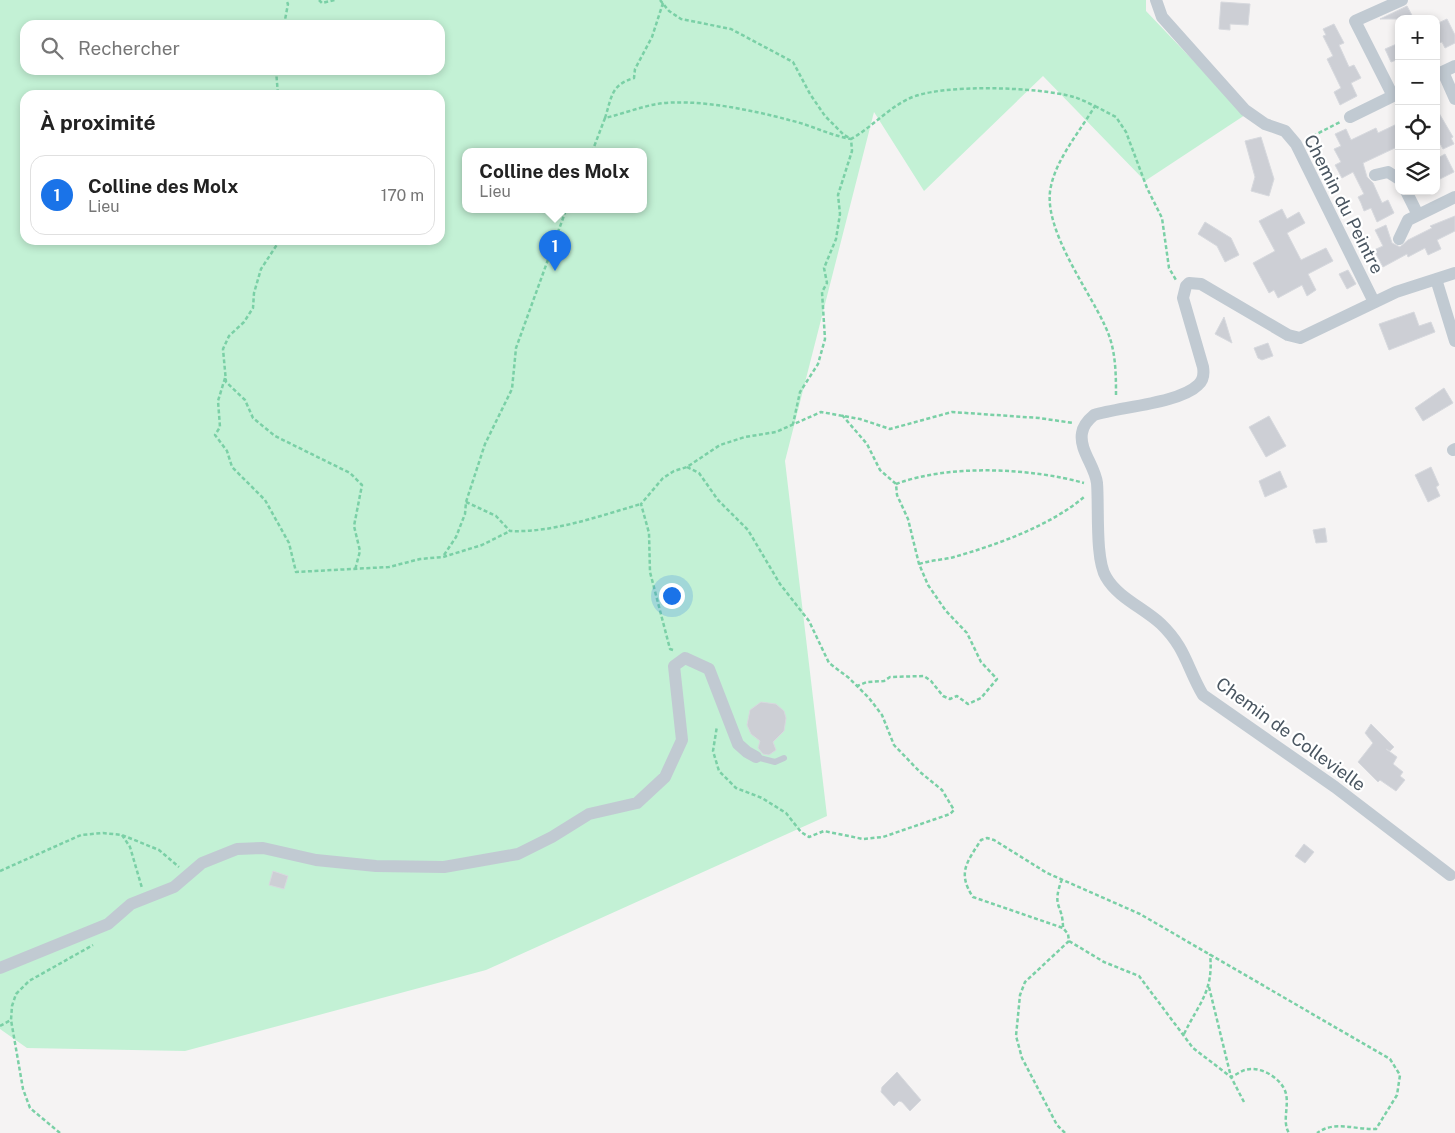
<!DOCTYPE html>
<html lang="fr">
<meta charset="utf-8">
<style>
:root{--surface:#fff;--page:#f2f2f2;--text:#222;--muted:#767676;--line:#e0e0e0;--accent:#1a73e8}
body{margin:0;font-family:"Public Sans",sans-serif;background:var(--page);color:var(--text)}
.controls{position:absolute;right:15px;top:15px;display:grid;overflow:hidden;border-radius:10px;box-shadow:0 2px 8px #0003}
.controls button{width:45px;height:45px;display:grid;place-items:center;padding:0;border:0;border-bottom:1px solid var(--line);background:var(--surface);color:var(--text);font:25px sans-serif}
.you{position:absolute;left:671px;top:595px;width:18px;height:18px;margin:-12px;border:4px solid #fff;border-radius:50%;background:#1a73e8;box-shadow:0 0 0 8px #1a73e833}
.badge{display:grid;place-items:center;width:32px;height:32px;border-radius:50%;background:var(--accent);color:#fff;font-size:16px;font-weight:700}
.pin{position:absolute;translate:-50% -41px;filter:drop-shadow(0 1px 2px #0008)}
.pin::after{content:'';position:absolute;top:26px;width:18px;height:15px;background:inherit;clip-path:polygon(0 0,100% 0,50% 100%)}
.popup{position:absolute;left:462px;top:148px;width:185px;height:65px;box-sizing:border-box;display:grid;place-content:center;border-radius:10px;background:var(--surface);filter:drop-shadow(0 1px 4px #0005);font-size:16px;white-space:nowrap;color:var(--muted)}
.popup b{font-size:19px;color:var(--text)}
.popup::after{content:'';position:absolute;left:50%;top:100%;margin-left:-10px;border:10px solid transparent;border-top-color:var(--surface)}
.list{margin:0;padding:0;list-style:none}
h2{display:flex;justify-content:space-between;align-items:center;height:65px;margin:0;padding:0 20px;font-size:21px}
h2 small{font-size:16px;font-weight:400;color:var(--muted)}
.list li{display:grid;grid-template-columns:32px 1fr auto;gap:15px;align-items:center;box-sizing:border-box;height:80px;margin:0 10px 10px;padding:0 10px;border:1px solid var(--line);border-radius:15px}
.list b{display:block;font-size:19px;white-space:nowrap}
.list p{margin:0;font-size:16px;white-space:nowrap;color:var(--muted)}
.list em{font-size:16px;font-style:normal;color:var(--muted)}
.icon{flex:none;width:28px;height:28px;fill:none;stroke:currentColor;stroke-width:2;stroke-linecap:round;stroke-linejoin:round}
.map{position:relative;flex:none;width:1455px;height:1133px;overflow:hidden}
.search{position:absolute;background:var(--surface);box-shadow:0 2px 8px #0003;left:20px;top:20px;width:425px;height:55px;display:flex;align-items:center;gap:12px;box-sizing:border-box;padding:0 18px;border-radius:15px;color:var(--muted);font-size:19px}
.panel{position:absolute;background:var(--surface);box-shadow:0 2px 8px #0003;left:20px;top:90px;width:425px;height:155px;border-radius:15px}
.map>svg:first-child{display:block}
</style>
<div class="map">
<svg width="1455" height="1133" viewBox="0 0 1455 1133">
<rect width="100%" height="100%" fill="#f5f3f3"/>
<path fill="#c3f1d5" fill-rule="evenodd" d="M0 0H1146V11L1245 115 1145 181 1043 76 924 191 874 112 785 461 827 816 486 970 185 1051 27 1048 0 1029ZM25 25H440V70H25ZM25 95H440V240H25ZM466 152H644V210H466Z"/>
<path fill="#cdcfd5" stroke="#d7d9de" d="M1221 2 1250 4 1248 25 1230 24V30L1219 29Z
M1407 6 1414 19H1380L1405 7Z
M1447 19 1455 35V43L1445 48 1442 42 1436 44V24Z
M1334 24 1344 43 1339 45 1349 67 1354 65 1361 78 1351 83 1357 96 1340 105 1334 92 1341 88 1327 59 1333 56 1323 36 1326 35 1323 29Z
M1399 43V59L1391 62 1385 49Z
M1436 108 1453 137 1451 138 1454 144 1443 149 1436 136Z
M1399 123V146L1363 163 1367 177 1373 183 1382 203 1388 200 1394 213 1377 222 1371 208 1364 211 1361 203 1358 197 1364 194 1353 172 1342 178 1335 165 1341 162 1334 149 1341 146 1335 134 1346 129 1351 140 1376 128 1378 133Z
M1261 137 1274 179 1269 196 1251 191 1255 177 1245 141Z
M1445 154 1454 172 1440 179 1436 170V159Z
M1282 209 1287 219 1299 212 1305 223 1287 233 1301 260 1326 248 1333 261 1308 274 1316 290 1307 296 1302 285 1278 298 1274 290 1269 293 1253 263 1275 251 1259 221Z
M1455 216V231L1437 240 1441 249 1428 255 1425 248 1408 257 1407 254 1383 267 1374 250 1383 246 1375 230 1386 225 1392 243 1400 247 1408 240 1432 228 1430 226Z
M1205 222 1231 238 1239 255 1225 262 1217 246 1198 234Z
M1348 270 1356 284 1347 289 1339 274Z
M1414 312 1419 326 1431 322 1435 332 1389 350 1379 324Z
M1224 317 1232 343 1215 334Z
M1268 343 1273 356 1262 360 1258 358 1254 348Z
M1444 388 1453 403 1423 421 1415 408Z
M1269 416 1286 446 1266 457 1249 427Z
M1431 467 1439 485 1436 487 1440 496 1428 502 1415 475Z
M1280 471 1287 487 1265 497 1259 481Z
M1325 528 1327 542 1316 543 1313 530Z
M761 702 776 704 784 711 786 718 784 731 773 742 776 750 769 755 763 754 758 748 760 741 751 734 747 725 750 710Z
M1371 724 1394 747 1390 751 1386 749 1397 757 1393 764 1403 772 1400 776 1405 780 1396 791 1380 780 1378 782 1358 762 1373 743 1365 733Z
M1304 844 1314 852 1305 863 1295 856Z
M273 871 288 876 284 889 269 885Z
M897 1072 921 1100 910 1111 902 1102 899 1101 894 1106 881 1092 882 1087Z"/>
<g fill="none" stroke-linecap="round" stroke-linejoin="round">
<path stroke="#7ad0a6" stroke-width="2.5" stroke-dasharray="4 2.5" stroke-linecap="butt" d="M319 0 322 3 335 0
M660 0 669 11 681 19 731 29 793 62 810 94 825 116 844 135 851 139C871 128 886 110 908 99 940 83 1039 87 1074 97 1081 99 1088 103 1095 106 1080 131 1057 158 1051 186 1041 227 1089 290 1105 326 1116 348 1116 373 1116 397
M663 3 652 37 635 69 634 78C611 85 612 96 605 118 622 114 640 107 657 104 695 98 752 110 789 120 811 125 829 135 851 139L852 151 838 195 840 214 836 239 824 268 827 283 822 292 825 339 818 364 800 392 793 424
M284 25 288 4 286 0
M276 70 278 95
M1095 106 1116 117 1126 132 1147 188 1162 218 1169 268 1176 280
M1307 139 1340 122
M592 152 605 118
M280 240 261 269 254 293 253 308 244 322 229 336 223 349 226 382 245 400 253 418 275 436 350 473 362 485 354 526 360 551 355 570
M225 378 218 401 220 427 215 435 227 451 232 467 265 500 289 543 296 572 389 567 420 559 443 557 482 545 510 531
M842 415 867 444 880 470 896 484 897 495 908 519 919 564 928 585 946 611 967 633 981 662 997 679 981 698 968 704 957 696 950 699 943 696 931 681 924 676 890 677 884 681 867 682 857 686
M687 467 699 473 718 500 748 530 780 584 809 621 829 663 849 678 869 698 882 715 894 745 920 772 942 790 954 810 950 814 883 837 863 839 824 831 809 837 801 832 786 813 762 798 736 788 719 771 713 751 717 726
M896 484C949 464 1031 468 1084 483
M466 502 496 516 510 531C553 533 599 516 641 504
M444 555 456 537 465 514 466 502 485 444 512 389 516 348 566 210
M919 564C931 560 943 560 954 557 996 545 1050 526 1084 497
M673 650 670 649 650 572 649 533 641 504 663 478 674 471 687 467 720 445 745 437 776 432 821 412 860 419 890 429 952 412 1039 418 1073 423
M122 835 130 847 142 888
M0 871 81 835 103 833 122 835 159 850 179 867
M1062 879C1051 909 1063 903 1063 928
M1069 941 1104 962 1139 976 1193 1048 1231 1077 1245 1104
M1209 987 1231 1077C1236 1075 1241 1071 1245 1070 1260 1065 1283 1079 1286 1094 1289 1107 1282 1122 1289 1133
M0 1026 11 1020
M1184 1034C1199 1003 1214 991 1210 954
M60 1133 30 1108 23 1089 11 1020 12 1006 16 994 29 981 93 945
M1065 1133 1057 1125 1022 1058 1016 1036 1020 995 1025 982 1069 941 1068 934 1063 928 973 897C957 873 967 862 981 840L987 838 994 840 1047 873 1140 914 1390 1059 1400 1075 1397 1095 1376 1129C1355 1130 1335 1120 1317 1133"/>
<path stroke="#c1cad2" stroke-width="6" d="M756 757 775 762 784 758"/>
<path stroke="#c1cad2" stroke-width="12" d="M1156 0 1162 17 1245 110 1265 124 1285 131 1296 144 1374 302
M1443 72 1455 99
M1436 75 1455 66
M1393 96 1355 21 1402 0
M1350 117 1399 93
M1375 175 1388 172 1399 179
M1406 191 1418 215
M1399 239 1408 220 1455 197
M1436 279 1455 341
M1453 450 1455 449
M1450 875 1335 787 1203 695C1187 668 1186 648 1161 624 1144 608 1118 598 1106 577 1095 559 1099 507 1097 483 1095 466 1079 450 1082 433 1083 425 1088 420 1094 415 1120 407 1180 403 1198 385 1204 380 1204 373 1203 367L1183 298 1186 286 1189 283 1201 284 1288 335 1300 338 1396 292 1455 273
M0 968 108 924 131 904 174 887 202 863 237 849 263 848 316 860 376 866 444 867 518 854 552 837 589 814 637 803 665 777 682 740 674 666 685 658 709 669 738 744 747 752 756 757"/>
</g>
<g text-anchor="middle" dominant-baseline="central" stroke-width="4.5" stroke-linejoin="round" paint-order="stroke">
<g font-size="18" fill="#4a5661" stroke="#fff">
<text transform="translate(1344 204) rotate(63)">Chemin du Peintre</text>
<text transform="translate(1291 734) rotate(36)">Chemin de Collevielle</text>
</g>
</g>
</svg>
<div class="controls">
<button>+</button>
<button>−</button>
<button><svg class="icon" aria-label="locate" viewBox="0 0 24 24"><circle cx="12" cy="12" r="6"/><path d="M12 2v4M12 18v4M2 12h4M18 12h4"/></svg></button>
<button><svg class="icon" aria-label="layers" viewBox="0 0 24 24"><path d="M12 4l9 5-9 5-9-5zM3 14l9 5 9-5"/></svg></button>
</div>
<div class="you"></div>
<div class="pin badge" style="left:555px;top:271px">1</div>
<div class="popup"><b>Colline des Molx</b>Lieu</div>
<div class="search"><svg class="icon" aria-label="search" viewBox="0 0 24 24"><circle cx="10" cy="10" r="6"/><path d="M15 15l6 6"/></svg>Rechercher</div>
<section class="panel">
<h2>À proximité<small></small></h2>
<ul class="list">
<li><span class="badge">1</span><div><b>Colline des Molx</b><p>Lieu</p></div><em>170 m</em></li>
</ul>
</section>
</div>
